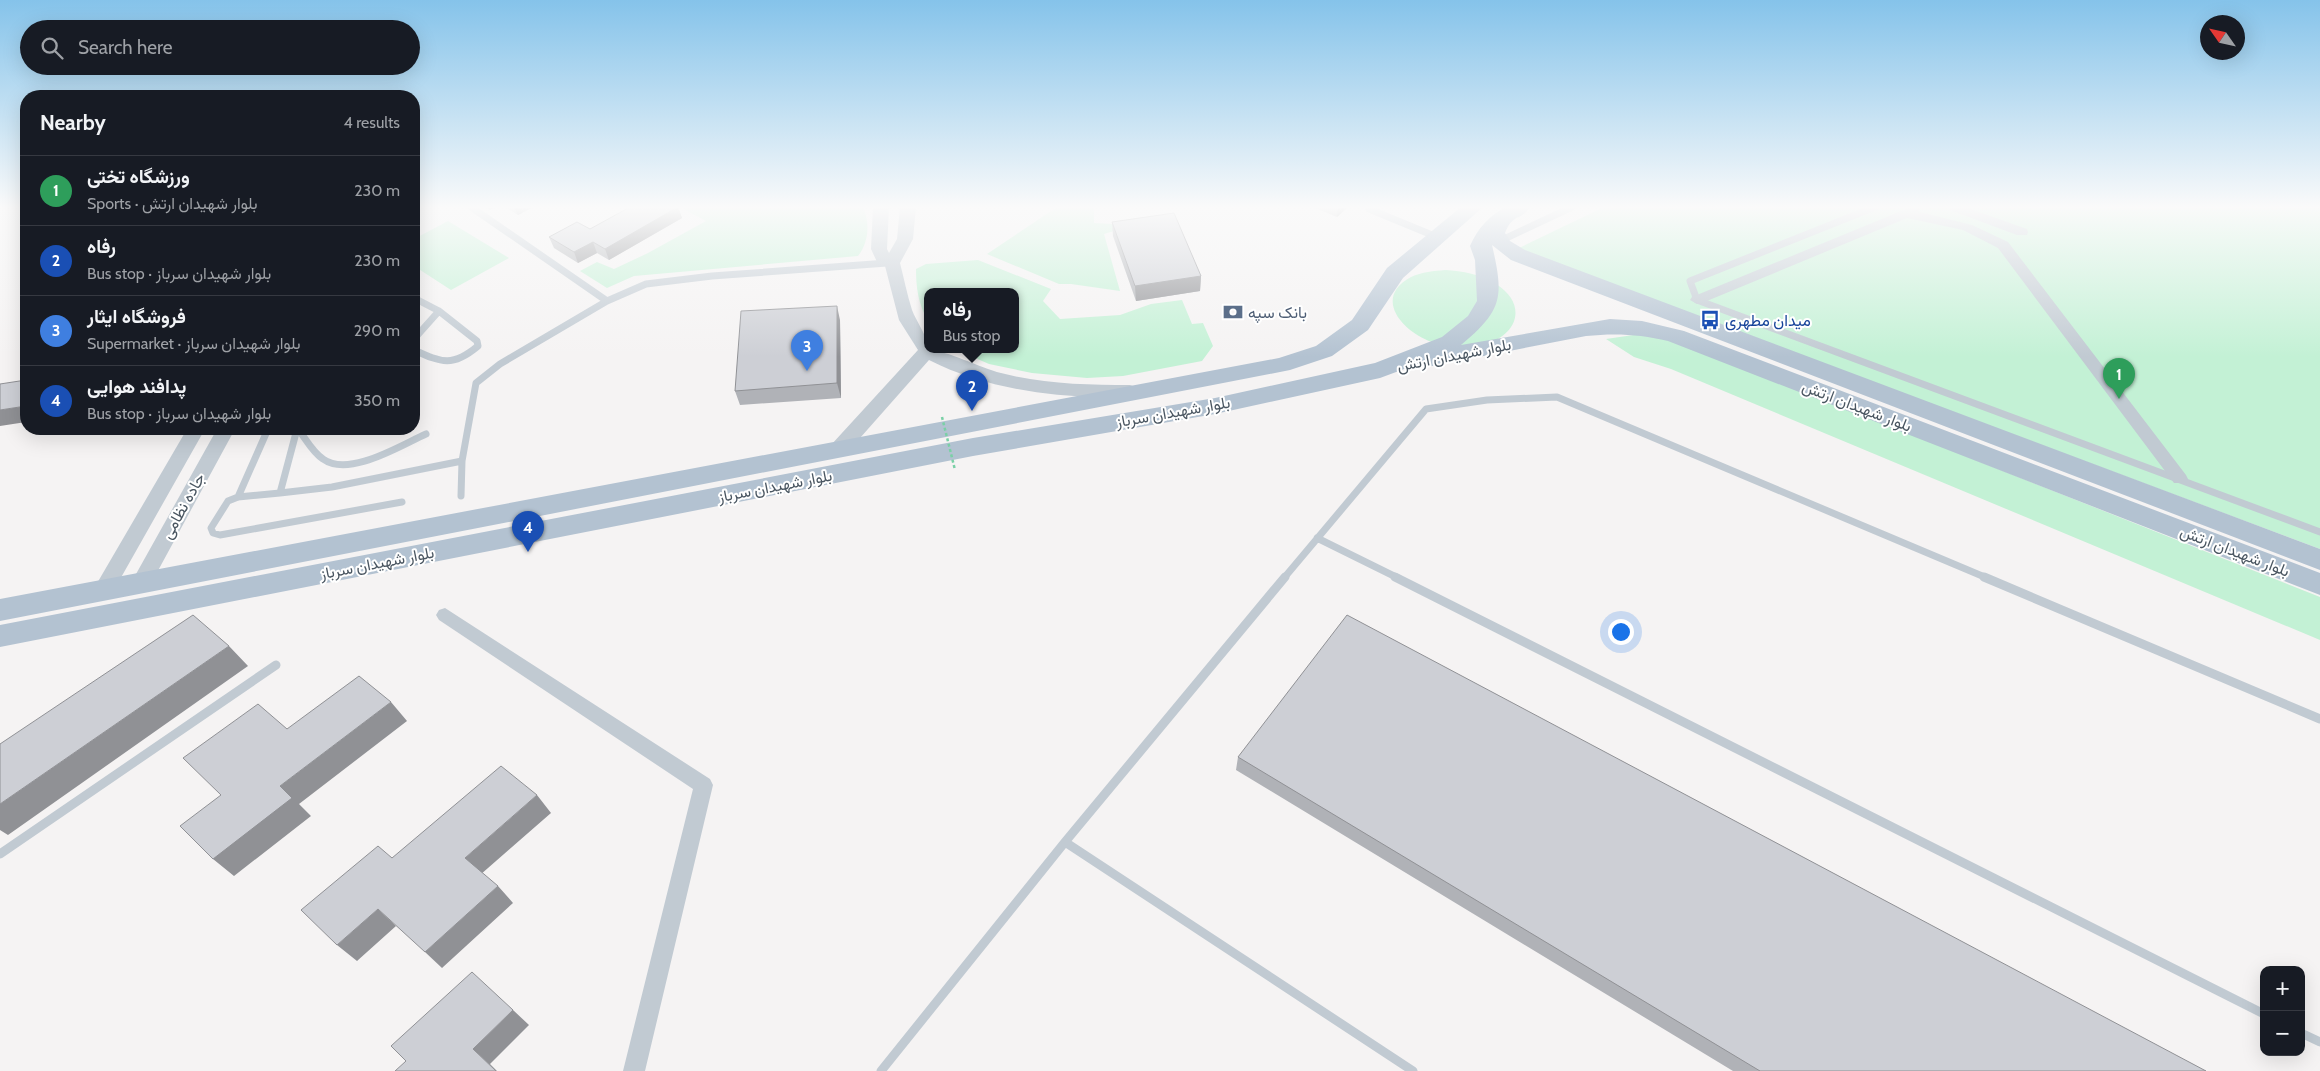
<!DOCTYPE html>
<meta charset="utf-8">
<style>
:root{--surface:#171b24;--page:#242831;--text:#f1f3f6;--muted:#9ea1a6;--line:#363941;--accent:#8c9099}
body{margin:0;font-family:Cabin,Vazirmatn,sans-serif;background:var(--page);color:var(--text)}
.controls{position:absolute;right:15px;bottom:15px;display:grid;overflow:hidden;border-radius:10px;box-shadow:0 5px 20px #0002}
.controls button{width:45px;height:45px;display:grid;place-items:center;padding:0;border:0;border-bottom:1px solid var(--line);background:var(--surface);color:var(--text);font:25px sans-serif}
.compass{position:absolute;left:2200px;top:15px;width:45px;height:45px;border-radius:50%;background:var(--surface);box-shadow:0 5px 20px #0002;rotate:304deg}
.you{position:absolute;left:1620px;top:631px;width:18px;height:18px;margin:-12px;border:4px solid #fff;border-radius:50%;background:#1a73e8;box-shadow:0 0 0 8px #1a73e833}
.badge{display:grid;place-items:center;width:32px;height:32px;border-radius:50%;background:var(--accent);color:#fff;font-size:16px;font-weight:700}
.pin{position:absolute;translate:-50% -41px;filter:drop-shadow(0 1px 2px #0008)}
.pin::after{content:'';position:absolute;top:26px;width:18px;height:15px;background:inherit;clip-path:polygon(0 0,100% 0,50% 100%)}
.popup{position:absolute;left:924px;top:288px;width:95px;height:65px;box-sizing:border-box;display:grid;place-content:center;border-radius:10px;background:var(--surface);filter:drop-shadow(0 1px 4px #0005);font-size:16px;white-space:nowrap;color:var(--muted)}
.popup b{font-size:19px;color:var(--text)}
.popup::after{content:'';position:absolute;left:50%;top:100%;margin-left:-10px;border:10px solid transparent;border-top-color:var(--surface)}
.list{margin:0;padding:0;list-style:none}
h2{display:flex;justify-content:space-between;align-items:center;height:65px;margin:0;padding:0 20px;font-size:21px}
h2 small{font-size:16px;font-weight:400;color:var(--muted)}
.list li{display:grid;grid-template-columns:32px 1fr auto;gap:15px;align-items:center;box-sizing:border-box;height:70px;padding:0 20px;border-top:1px solid var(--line)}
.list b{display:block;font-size:19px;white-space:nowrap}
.list p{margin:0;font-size:16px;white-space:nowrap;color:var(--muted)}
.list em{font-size:16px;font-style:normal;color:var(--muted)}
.icon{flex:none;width:28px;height:28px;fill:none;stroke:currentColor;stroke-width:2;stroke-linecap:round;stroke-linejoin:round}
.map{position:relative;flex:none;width:2320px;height:1071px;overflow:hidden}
.search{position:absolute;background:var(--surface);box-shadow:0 5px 20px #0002;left:20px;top:20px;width:400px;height:55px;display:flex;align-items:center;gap:12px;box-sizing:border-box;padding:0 18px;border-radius:28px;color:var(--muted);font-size:19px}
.panel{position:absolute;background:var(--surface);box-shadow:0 5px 20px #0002;left:20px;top:90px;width:400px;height:345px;border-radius:20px}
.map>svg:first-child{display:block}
</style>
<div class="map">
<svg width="2320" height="1071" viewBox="0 0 2320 1071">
<rect width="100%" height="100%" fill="#f5f3f3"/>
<path fill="#c3f1d5" d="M680 207H863C870 223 869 242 858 256L634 276 607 288 580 271 597 262 614 269 648 253 706 221Z
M1057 207H1094V223L1133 225 1104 234 1120 291 1071 284H1059L987 254Z
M1604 207H2320V549L1517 249Z
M448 221 509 258 451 290 414 266V239Z
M978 260 1051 289 1043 301 1060 319 1120 315 1151 304 1182 300 1192 324 1203 323 1213 346 1202 361 1123 376 1087 378 1032 373 989 364 957 350H1016V292H928V320C918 305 916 286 916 269L926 264Z
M1445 270C1463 271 1480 274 1496 284 1528 304 1518 335 1485 344 1474 347 1465 346 1455 345 1447 344 1439 344 1432 342 1403 332 1372 298 1411 277 1422 272 1434 271 1445 270Z
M1647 333 1689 346 2320 597V640L1671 369 1634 357 1606 339Z"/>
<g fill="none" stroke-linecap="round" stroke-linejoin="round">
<path stroke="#c1cad2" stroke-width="7" d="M471 207 607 301
M1875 207 1690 281 1697 300 2320 532
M1369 209 1437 237
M1500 241 1572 207
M414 298 439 311 477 341 478 346C453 367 442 363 414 350
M414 339 439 311
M297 429 280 493 332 487 462 461
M298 429C306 439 312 452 323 459 349 478 401 445 426 434
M280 493 238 497 228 501 211 528 213 533 220 535 402 502
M461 496 462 461 476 383 500 364 607 301 646 284 712 276 887 263
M238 497 268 429
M1317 538 1398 578
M1284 578 1426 409 1487 400 1557 397 1987 578"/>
<path stroke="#c1cad2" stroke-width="9" d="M1395 577 2264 1014
M1984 577 2320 719
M1065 842 1413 1071
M0 854 276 665
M2301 1033 2320 1042
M881 1071 1065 842 1285 577"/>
<path fill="#c1cad2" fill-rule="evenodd" d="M1911 207H1919L1920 212 1972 225 2008 242 2186 475 2188 479 2186 483H2174L1998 248 1963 230 1907 218 1702 303 1697 304 1690 300 1692 297Z
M1948 207H1965L2027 229 2028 232 2027 235H2017L1950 210Z
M445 608 710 779 713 785 645 1071H623L693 789 439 620 436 615 439 610Z"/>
<path fill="#c1cad2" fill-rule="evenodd" d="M873 207H889L887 249 889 253 897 239 900 207H916L913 239 900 263C904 279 907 294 912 310 917 323 928 336 928 350 947 350 980 368 1001 373 1043 384 1087 385 1130 385L1136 387 1139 391 1136 395C1124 399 1110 397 1098 397 1041 396 980 386 929 360L845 455 838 457 831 455 829 450 831 445 918 350 899 320 885 266 878 264 871 249Z
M187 429H205L110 597 103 599 96 597 93 591 96 585Z
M217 429H235L148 589 141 591 134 589 131 583Z"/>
<path fill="#b3c2d1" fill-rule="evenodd" d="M1461 207H1483L1403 278 1368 330 1332 356 1290 370 0 621V599L1279 358 1316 346 1352 320 1387 268Z
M1506 207H1530C1521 221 1513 213 1505 233L1510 241 1525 250 2320 549V570L1511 260 1492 245C1504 297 1503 310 1461 345L1610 319 1642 321 1684 331 2320 573V595L1668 341C1640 334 1614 333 1586 336L1432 366 1423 362 1380 378 1215 414 973 456 0 647V625L973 438 1215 398 1375 363 1442 337 1468 316 1477 301 1475 260 1470 246C1478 228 1489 216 1506 207Z"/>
<path stroke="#7ad0a6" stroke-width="2.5" stroke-dasharray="3 2.5" stroke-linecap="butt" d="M942 417 955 470"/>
</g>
<path fill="#b0b2b7" d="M505 207H533L518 215Z
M678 207 682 218 609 260 597 253 578 263 554 248 549 237 590 229Z
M1313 207H1348L1337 217Z
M1112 222 1201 276 1200 291 1136 301 1113 236Z
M840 320 841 398 740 405 735 391Z
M1238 757 2206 1071H1733L1236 770Z"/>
<path fill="#909195" d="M488 207H496L489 210Z
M514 207H533L518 215Z
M678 207 682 218 609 260 605 249Z
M1338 207H1348L1337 217Z
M593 242 597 253 578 263 574 252Z
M1201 276 1200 291 1136 301 1135 286Z
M837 306 840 320 841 398 837 383Z
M26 406V422L0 426V410Z
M229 646 248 666 8 835 0 830V804Z
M391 702 407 721 299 804 311 816 234 876 213 859 280 786Z
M537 795 551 813 480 875 465 858Z
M498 886 513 903 442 968 425 952Z
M378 909 396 926 357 961 337 945Z
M513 1010 529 1025 490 1064 497 1071H496L473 1049Z"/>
<path fill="#cdcfd5" stroke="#909195" d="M630 207H678L605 249 593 242 574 252 549 237 577 222 590 229Z
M1174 213 1201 276 1135 286 1112 222Z
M837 306V383L735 391 741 311Z
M26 380V406L0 410V384Z
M193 615 229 646 0 804V744Z
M1347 615 2206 1071H1760L1238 757Z
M359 676 391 702 280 786 292 798 213 859 180 826 221 795 183 758 258 704 287 729Z
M501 766 537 795 465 858 498 886 425 952 378 909 337 945 301 910 378 846 392 858Z
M472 972 513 1010 473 1049 496 1071H395L406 1061 391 1046Z"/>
<linearGradient id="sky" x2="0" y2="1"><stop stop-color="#85c3ea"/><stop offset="0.58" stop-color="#fafafa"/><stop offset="1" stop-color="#fafafa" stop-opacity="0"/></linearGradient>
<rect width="2320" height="357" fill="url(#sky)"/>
<defs>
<symbol id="bank-bare" viewBox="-9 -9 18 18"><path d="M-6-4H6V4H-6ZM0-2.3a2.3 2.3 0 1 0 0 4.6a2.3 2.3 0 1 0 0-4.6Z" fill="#5c6f8a" stroke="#fff" stroke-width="2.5" paint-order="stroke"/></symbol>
<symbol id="bus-bare" viewBox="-9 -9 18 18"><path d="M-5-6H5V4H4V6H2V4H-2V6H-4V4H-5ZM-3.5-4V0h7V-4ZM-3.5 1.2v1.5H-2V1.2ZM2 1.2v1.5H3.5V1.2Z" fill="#1a4fb4" stroke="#fff" stroke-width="2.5" paint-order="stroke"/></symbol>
</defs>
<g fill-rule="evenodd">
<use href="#bank-bare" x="1219" y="298" width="28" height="28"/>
<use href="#bus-bare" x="1696" y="306" width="28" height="28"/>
</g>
<g text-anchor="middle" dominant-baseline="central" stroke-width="4" stroke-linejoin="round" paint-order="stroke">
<g font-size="16" fill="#4e5e75" stroke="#fff" text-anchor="start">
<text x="1248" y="312">بانک سپه</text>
</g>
<g font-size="16" fill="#164399" stroke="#fff" text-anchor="start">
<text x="1725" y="320">میدان مطهری</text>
</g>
<g font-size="16" fill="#4a5661" stroke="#fff">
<text transform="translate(1454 355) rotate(-11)">بلوار شهیدان ارتش</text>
<text transform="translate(1857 406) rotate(21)">بلوار شهیدان ارتش</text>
<text transform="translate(1173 412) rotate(-10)">بلوار شهیدان سرباز</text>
<text transform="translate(775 486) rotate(-11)">بلوار شهیدان سرباز</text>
<text transform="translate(183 506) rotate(-61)">جاده نظامی</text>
<text transform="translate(2235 551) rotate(21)">بلوار شهیدان ارتش</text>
<text transform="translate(377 563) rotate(-11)">بلوار شهیدان سرباز</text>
</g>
</g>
</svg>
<div class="controls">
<button>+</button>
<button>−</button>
</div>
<svg class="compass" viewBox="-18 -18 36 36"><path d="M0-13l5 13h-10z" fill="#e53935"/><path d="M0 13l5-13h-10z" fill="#9ea1a6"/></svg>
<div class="you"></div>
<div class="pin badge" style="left:2119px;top:399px;background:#2e9e5b">1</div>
<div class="pin badge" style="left:972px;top:411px;background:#1a4fb4">2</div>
<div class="popup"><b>رفاه</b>Bus stop</div>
<div class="pin badge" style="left:807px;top:371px;background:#3f7fe0">3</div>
<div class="pin badge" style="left:528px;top:552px;background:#1a4fb4">4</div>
<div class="search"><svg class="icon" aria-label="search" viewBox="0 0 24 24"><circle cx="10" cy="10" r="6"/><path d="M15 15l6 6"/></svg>Search here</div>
<section class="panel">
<h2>Nearby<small>4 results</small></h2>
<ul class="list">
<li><span class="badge" style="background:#2e9e5b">1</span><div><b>ورزشگاه تختی</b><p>Sports · بلوار شهیدان ارتش</p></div><em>230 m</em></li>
<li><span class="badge" style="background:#1a4fb4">2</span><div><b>رفاه</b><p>Bus stop · بلوار شهیدان سرباز</p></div><em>230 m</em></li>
<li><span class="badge" style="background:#3f7fe0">3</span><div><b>فروشگاه ایثار</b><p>Supermarket · بلوار شهیدان سرباز</p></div><em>290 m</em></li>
<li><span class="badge" style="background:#1a4fb4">4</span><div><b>پدافند هوایی</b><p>Bus stop · بلوار شهیدان سرباز</p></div><em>350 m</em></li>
</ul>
</section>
</div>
